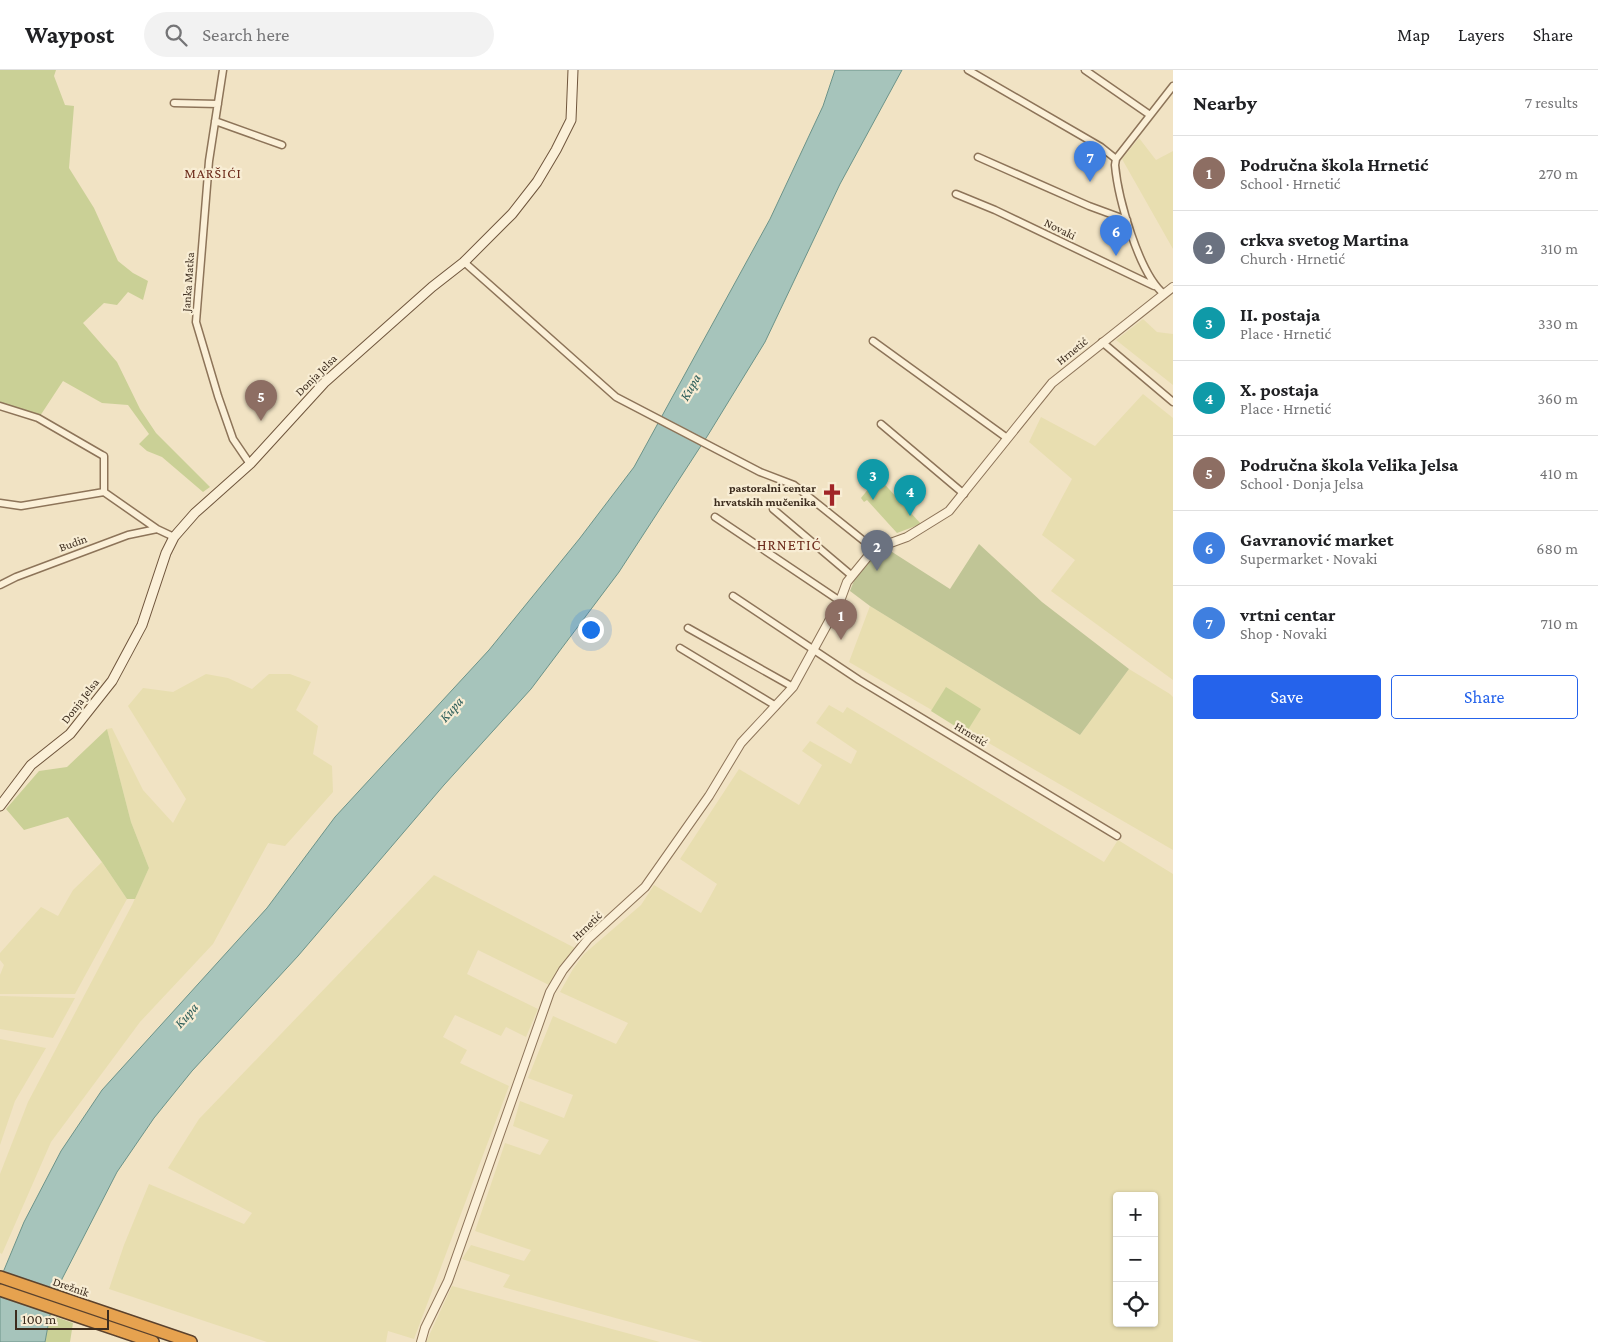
<!DOCTYPE html>
<meta charset="utf-8">
<style>
:root{--surface:#fff;--page:#f2f2f2;--text:#202124;--muted:#757577;--line:#e0e0e0;--accent:#2563eb}
body{margin:0;font-family:"Crimson Pro",serif;background:var(--page);color:var(--text)}
.controls{position:absolute;right:15px;bottom:15px;display:grid;overflow:hidden;border-radius:5px;box-shadow:0 1px 4px #0004}
.controls button{width:45px;height:45px;display:grid;place-items:center;padding:0;border:0;border-bottom:1px solid var(--line);background:var(--surface);color:var(--text);font:25px sans-serif}
.scale{position:absolute;left:15px;bottom:12px;width:94px;box-sizing:border-box;padding-left:5px;border:2px solid #3c2c1e;border-top:0;font-size:14px;line-height:18px;white-space:nowrap;color:#3c2c1e;-webkit-text-stroke:4px #f8edd4;paint-order:stroke}
.you{position:absolute;left:590px;top:559px;width:18px;height:18px;margin:-12px;border:4px solid #fff;border-radius:50%;background:#1a73e8;box-shadow:0 0 0 8px #1a73e833}
.badge{display:grid;place-items:center;width:32px;height:32px;border-radius:50%;background:var(--accent);color:#fff;font-size:16px;font-weight:700}
.pin{position:absolute;translate:-50% -41px;filter:drop-shadow(0 1px 2px #0008)}
.pin::after{content:'';position:absolute;top:26px;width:18px;height:15px;background:inherit;clip-path:polygon(0 0,100% 0,50% 100%)}
.list{margin:0;padding:0;list-style:none}
h2{display:flex;justify-content:space-between;align-items:center;height:65px;margin:0;padding:0 20px;font-size:21px}
h2 small{font-size:16px;font-weight:400;color:var(--muted)}
.list li{display:grid;grid-template-columns:32px 1fr auto;gap:15px;align-items:center;box-sizing:border-box;height:75px;padding:0 20px;border-top:1px solid var(--line)}
.list b{display:block;font-size:19px;white-space:nowrap}
.list p{margin:0;font-size:16px;white-space:nowrap;color:var(--muted)}
.list em{font-size:16px;font-style:normal;color:var(--muted)}
.actions{display:flex;gap:10px;padding:15px 20px}
.actions a{flex:1;padding:11px 0;border:1px solid var(--accent);border-radius:5px;text-align:center;font-size:18px;color:var(--accent)}
.actions .main{background:var(--accent);color:#fff}
.icon{flex:none;width:28px;height:28px;fill:none;stroke:currentColor;stroke-width:2;stroke-linecap:round;stroke-linejoin:round}
.map{position:relative;flex:none;width:1173px;height:1272px;overflow:hidden}
header{display:flex;align-items:center;gap:30px;box-sizing:border-box;height:70px;padding:0 25px;background:var(--surface);border-bottom:1px solid var(--line)}
header strong{font-size:24px}
nav{display:flex;gap:28px;margin-inline-start:auto;font-size:18px}
.search{width:350px;height:45px;background:var(--page);display:flex;align-items:center;gap:12px;box-sizing:border-box;padding:0 18px;border-radius:28px;color:var(--muted);font-size:19px}
main{display:flex}
aside{flex:1;background:var(--surface)}
.map>svg:first-child{display:block}
</style>
<header>
<strong>Waypost</strong>
<div class="search"><svg class="icon" aria-label="search" viewBox="0 0 24 24"><circle cx="10" cy="10" r="6"/><path d="M15 15l6 6"/></svg>Search here</div>
<nav><a>Map</a><a>Layers</a><a>Share</a></nav>
</header>
<main>
<div class="map">
<svg width="1173" height="1272" viewBox="0 0 1173 1272">
<rect width="100%" height="100%" fill="#f1e3c4"/>
<path fill="#e8deb0" fill-rule="evenodd" d="M1139 68 1156 90 1173 81V179L1122 89Z
M1143 249 1157 262 1173 264V315L1116 270Z
M1143 324 1173 348V610L1051 521 1075 490 1042 465 1072 409 1029 372 1041 347 1095 376Z
M870 536 1080 665 1129 599 1170 624 1173 627V780L849 592Z
M206 604 228 608 252 619 269 604H290L311 612 296 640 318 656 313 684 332 696 333 722 285 776 268 773 213 874 140 952 51 1072 2 1184 0 1183V1104L28 1032 132 835 149 798 131 752 107 659 112 658 143 720 173 753 186 729 128 636 143 618 173 622Z
M829 635 843 643 847 637 1104 792 1118 770 1173 804V1272H703L503 1217 510 1205 462 1189 471 1175 524 1191 531 1180 475 1161 505 1073 540 1085 549 1070 513 1056 520 1031 564 1048 573 1025 528 1008 553 946 616 974 628 953 560 922 573 899 584 884 641 835 654 815 701 843 717 814 680 789 739 699 799 735 822 695 802 681 810 671 851 694 857 681 816 653ZM1117 1126H1154V1253H1117Z
M102 792 127 829 75 924H0V905L4 895 0 890V883L41 837 58 846 73 820Z
M434 805 575 878 549 915 478 880 467 904 538 939 526 967 506 957 501 966 455 945 443 967 467 980 460 993 509 1016 414 1269 388 1261 386 1272H267L109 1219 124 1175 149 1114 244 1154 252 1143 168 1098 199 1049Z
M0 926 75 928 53 968 0 959Z
M0 969 46 978 15 1031 0 1075Z
M452 1216 660 1272H426Z"/>
<path fill="#cad096" d="M0 0H56L54 6 65 35 74 36 69 98 94 138 118 191 133 203 148 211 143 230 128 222 117 235 104 233 83 253 117 292 140 339 156 363 210 417 203 422 162 387 147 381 139 374 149 364 128 335 102 333 63 311 40 346 0 332Z
M878 407 921 454 897 463 867 430 864 432 861 428Z
M946 617 981 639 966 663 931 641Z
M107 659 131 752 149 798 135 829H127L102 792 68 747 24 760 6 739 39 701 67 697Z
M50 1245 73 1253 70 1272H45Z"/>
<path fill="#c0c596" d="M979 474 1042 532 1129 599 1080 665 870 536 850 521C858 501 866 483 889 480L950 519Z"/>
<path fill="#a6c4bb" stroke="#6c9389" d="M835 0H902L840 114 765 272 708 365 619 502 531 619 444 715 298 886 192 1001 154 1048 117 1102 62 1209 50 1245 45 1272H0V1212L4 1200 24 1152 61 1081 102 1020 267 838 335 747 489 580 580 468 634 397 770 149 823 36Z"/>
<g fill="none" stroke-linecap="round" stroke-linejoin="round">
<defs>
<path id="minor" d="M223 0 209 91 196 252 218 326 233 369 250 394
M968 0 1101 77 1116 89
M1085 0 1150 45
M174 33 218 34
M215 51 282 75
M978 87 1089 136 1127 150
M956 124 995 140 1154 216
M464 192 616 327 760 402 794 415 874 479
M1164 224C1139 204 1118 128 1115 95L1116 89 1173 16
M873 271 1007 368
M1102 272 1173 332
M0 336 38 348 102 385 104 386V422L157 459 174 467
M881 354 964 424
M0 433 21 436 104 422
M773 439 851 505
M715 447 840 531
M0 515 16 507 128 465 157 459
M733 526 859 610 1117 766
M688 558 793 617
M680 578 776 636"/>
<path id="tertiary" d="M421 1272 425 1258 448 1211 550 922 563 900 588 869 645 817 709 726 741 673 793 617 840 531 847 512 874 479 907 467 949 441 1052 313 1173 217"/>
<path id="secondary" d="M0 736 31 695 70 664 112 611 142 555 166 483 174 467 195 443 250 394 324 313 432 217 464 192 512 144 537 112 556 80 571 50 573 0"/>
<path id="motorway" d="M0 1207 191 1272
M0 1220 153 1272"/>
</defs>
<use href="#minor" stroke="#8d7459" stroke-width="9"/>
<use href="#tertiary" stroke="#8d7459" stroke-width="10"/>
<use href="#secondary" stroke="#6f553c" stroke-width="11"/>
<use href="#motorway" stroke="#5b422d" stroke-width="14"/>
<use href="#minor" stroke="#fbf0d8" stroke-width="6"/>
<use href="#tertiary" stroke="#fbf0d8" stroke-width="8"/>
<use href="#secondary" stroke="#fbf0d8" stroke-width="9"/>
<use href="#motorway" stroke="#e6a24f" stroke-width="11"/>
</g>
<defs>
<symbol id="church-bare" viewBox="-9 -9 18 18"><path d="M-1.2-6h2.4v3.5h3.3v2.4h-3.3V6h-2.4V-.1h-3.3v-2.4h3.3Z" fill="#a12427" stroke="#f8edd4" stroke-width="2.5" paint-order="stroke"/></symbol>
</defs>
<g fill-rule="evenodd">
<use href="#church-bare" x="816" y="409" width="32" height="32"/>
</g>
<g text-anchor="middle" dominant-baseline="central" stroke-width="4.5" stroke-linejoin="round" paint-order="stroke">
<g font-size="12" fill="#3c2c1e" stroke="#f8edd4">
<text transform="translate(1060 159) rotate(26)">Novaki</text>
<text transform="translate(188 212) rotate(-86)">Janka Matka</text>
<text transform="translate(1072 281) rotate(-39)">Hrnetić</text>
<text transform="translate(316 305) rotate(-45)">Donja Jelsa</text>
<text transform="translate(73 473) rotate(-20)">Budin</text>
<text transform="translate(80 631) rotate(-52)">Donja Jelsa</text>
<text transform="translate(971 664) rotate(31)">Hrnetić</text>
<text transform="translate(587 856) rotate(-44)">Hrnetić</text>
<text transform="translate(71 1217) rotate(19)">Drežnik</text>
</g>
<g font-size="12" font-weight="bold" fill="#3c2c1e" stroke="#f8edd4" text-anchor="end">
<text x="816" y="418">pastoralni centar<tspan x="816" dy="14">hrvatskih mučenika</tspan></text>
</g>
<g font-size="14" letter-spacing="1" fill="#6c2a1a" stroke="#f8edd4">
<text x="213" y="103">MARŠIĆI</text>
</g>
<g font-size="14" font-style="italic" fill="#2c5d59" stroke="#f8edd4">
<text transform="translate(690 317) rotate(-60)">Kupa</text>
<text transform="translate(451 639) rotate(-49)">Kupa</text>
<text transform="translate(186 945) rotate(-49)">Kupa</text>
</g>
<g font-size="15" letter-spacing="1" fill="#6c2a1a" stroke="#f8edd4">
<text x="789" y="475">HRNETIĆ</text>
</g>
</g>
</svg>
<div class="controls">
<button>+</button>
<button>−</button>
<button><svg class="icon" aria-label="locate" viewBox="0 0 24 24"><circle cx="12" cy="12" r="6"/><path d="M12 2v4M12 18v4M2 12h4M18 12h4"/></svg></button>
</div>
<div class="scale">100 m</div>
<div class="you"></div>
<div class="pin badge" style="left:841px;top:570px;background:#8d6e63">1</div>
<div class="pin badge" style="left:877px;top:501px;background:#6b7280">2</div>
<div class="pin badge" style="left:873px;top:430px;background:#0f9aa8">3</div>
<div class="pin badge" style="left:910px;top:446px;background:#0f9aa8">4</div>
<div class="pin badge" style="left:261px;top:351px;background:#8d6e63">5</div>
<div class="pin badge" style="left:1116px;top:186px;background:#3f7fe0">6</div>
<div class="pin badge" style="left:1090px;top:112px;background:#3f7fe0">7</div>
</div>
<aside>
<h2>Nearby<small>7 results</small></h2>
<ul class="list">
<li><span class="badge" style="background:#8d6e63">1</span><div><b>Područna škola Hrnetić</b><p>School · Hrnetić</p></div><em>270 m</em></li>
<li><span class="badge" style="background:#6b7280">2</span><div><b>crkva svetog Martina</b><p>Church · Hrnetić</p></div><em>310 m</em></li>
<li><span class="badge" style="background:#0f9aa8">3</span><div><b>II. postaja</b><p>Place · Hrnetić</p></div><em>330 m</em></li>
<li><span class="badge" style="background:#0f9aa8">4</span><div><b>X. postaja</b><p>Place · Hrnetić</p></div><em>360 m</em></li>
<li><span class="badge" style="background:#8d6e63">5</span><div><b>Područna škola Velika Jelsa</b><p>School · Donja Jelsa</p></div><em>410 m</em></li>
<li><span class="badge" style="background:#3f7fe0">6</span><div><b>Gavranović market</b><p>Supermarket · Novaki</p></div><em>680 m</em></li>
<li><span class="badge" style="background:#3f7fe0">7</span><div><b>vrtni centar</b><p>Shop · Novaki</p></div><em>710 m</em></li>
</ul>
<div class="actions"><a class="main">Save</a><a>Share</a></div>
</aside>
</main>
